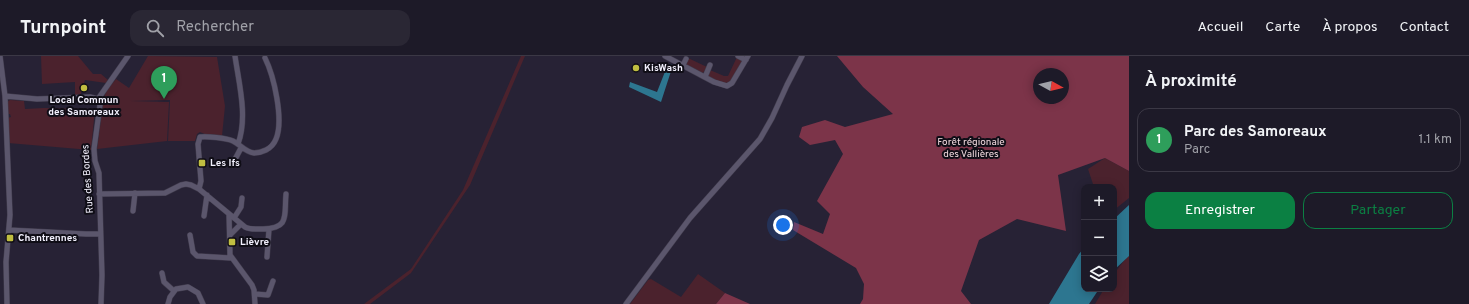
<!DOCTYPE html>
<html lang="fr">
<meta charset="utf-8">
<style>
:root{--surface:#1d1a28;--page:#2a2734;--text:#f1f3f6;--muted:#a0a1a8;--line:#3b3845;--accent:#0b8043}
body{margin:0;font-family:Overpass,sans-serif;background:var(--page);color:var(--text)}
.controls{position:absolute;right:12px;bottom:12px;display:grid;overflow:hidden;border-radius:8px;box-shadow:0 2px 10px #0003}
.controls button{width:36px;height:36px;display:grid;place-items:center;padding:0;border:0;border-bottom:1px solid var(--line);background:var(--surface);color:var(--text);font:20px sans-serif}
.compass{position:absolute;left:1033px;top:12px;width:36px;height:36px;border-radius:50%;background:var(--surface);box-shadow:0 2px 10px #0003;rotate:98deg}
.you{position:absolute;left:783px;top:169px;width:14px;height:14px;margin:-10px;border:3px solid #fff;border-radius:50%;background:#1a73e8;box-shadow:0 0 0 6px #1a73e833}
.badge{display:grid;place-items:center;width:26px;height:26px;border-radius:50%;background:var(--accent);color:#fff;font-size:13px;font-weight:700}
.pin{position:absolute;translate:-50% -33px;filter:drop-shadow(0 1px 2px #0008)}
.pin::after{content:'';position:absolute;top:21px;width:14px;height:12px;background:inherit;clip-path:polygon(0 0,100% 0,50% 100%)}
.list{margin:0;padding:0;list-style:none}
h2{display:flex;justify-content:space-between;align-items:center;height:52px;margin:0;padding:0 16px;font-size:17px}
h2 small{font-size:13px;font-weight:400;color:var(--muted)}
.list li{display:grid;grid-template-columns:26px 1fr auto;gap:12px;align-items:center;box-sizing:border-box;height:64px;margin:0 8px 8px;padding:0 8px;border:1px solid var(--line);border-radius:12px}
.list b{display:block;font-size:15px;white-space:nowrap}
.list p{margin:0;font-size:13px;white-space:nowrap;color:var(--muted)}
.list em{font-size:13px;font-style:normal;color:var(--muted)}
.actions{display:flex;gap:8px;padding:12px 16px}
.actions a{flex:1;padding:9px 0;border:1px solid var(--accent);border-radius:12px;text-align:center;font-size:14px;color:var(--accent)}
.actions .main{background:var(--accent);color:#fff}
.icon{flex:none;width:22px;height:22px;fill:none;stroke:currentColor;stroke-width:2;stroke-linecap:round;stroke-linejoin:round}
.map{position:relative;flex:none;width:1129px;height:248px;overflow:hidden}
header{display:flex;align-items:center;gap:24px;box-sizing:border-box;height:56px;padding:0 20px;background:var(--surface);border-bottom:1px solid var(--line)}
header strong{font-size:19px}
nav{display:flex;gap:22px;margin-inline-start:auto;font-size:14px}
.search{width:280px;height:36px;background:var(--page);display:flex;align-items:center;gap:10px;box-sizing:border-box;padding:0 14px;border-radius:12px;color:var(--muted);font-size:15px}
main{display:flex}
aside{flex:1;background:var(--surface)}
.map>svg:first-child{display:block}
</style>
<header>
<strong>Turnpoint</strong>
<div class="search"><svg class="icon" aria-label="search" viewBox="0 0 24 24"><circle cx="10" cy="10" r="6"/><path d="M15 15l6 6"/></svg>Rechercher</div>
<nav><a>Accueil</a><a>Carte</a><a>À propos</a><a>Contact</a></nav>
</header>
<main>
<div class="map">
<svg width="1129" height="248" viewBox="0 0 1129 248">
<rect width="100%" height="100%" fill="#272235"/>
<path fill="#4b222d" d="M41 0H78L93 18H101L108 24 106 27 85 24 84 27 81 28V40H75V26L42 28Z
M148 0 217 1 225 50 222 80 207 79 200 76 197 78 195 85H168L170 44 130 45 169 46 167 85 97 93 104 41 107 34 116 23 129 32Z
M521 0H525L470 129 411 217 370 248H364L411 213 463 134Z
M737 1 743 5 732 25C724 30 716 24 708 20L710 14 724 20H728Z
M688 2 707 11 703 17 687 9V6Z
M10 44 24 45 25 53 44 52 95 53 91 94 8 87 7 62 11 61 10 58H8L7 46Z
M1105 102 1129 115V142L1114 154V131H1094L1088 113Z
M1129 198V248H1095L1104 233H1114V218Z
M698 218 725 237 716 248H630L648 224 651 223 681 241Z"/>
<path fill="#7c3449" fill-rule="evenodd" d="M837 0H1129V115L1105 102 1058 119 1066 175 1017 163 979 184 961 235 971 248H860L863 243 864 228 856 212 793 174 794 166 823 178 830 158 817 145 843 98 835 84 810 89 799 81 802 71 825 64 845 71 893 58 863 31ZM1039 18H1063V42H1039Z
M725 237 750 248H716Z"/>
<path fill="#2d7690" d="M668 8 673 9 661 46 629 31 630 26 657 36Z
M1129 149V200L1114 214V163Z
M1084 192V233H1099L1089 248H1049L1079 198Z"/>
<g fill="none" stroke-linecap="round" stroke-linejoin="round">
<defs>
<path id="minor" d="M0 0 5 40 10 159 6 206 7 248
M235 0C239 28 248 61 238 88
M665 0 714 26 727 30 732 27 748 0
M738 0 746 4
M683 9 686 3
M705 21 710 9
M5 40 37 43 90 41 98 43
M98 43 100 49 94 93 95 105 99 117 102 219 101 248
M98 43 128 0
M232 109 241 92
M199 133 201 125 198 88 200 81C206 80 227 82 233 85 241 89 245 96 254 97 258 97 262 96 266 94 270 92 274 88 276 83 284 64 274 20 265 2
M99 138 165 137 181 129 186 128 191 129 199 133 245 171C250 174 257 173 263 173 290 172 284 160 286 138
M133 155 135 137
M229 158 230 199 252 229 254 234 255 248
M204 160 207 139
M234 162 241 151 242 142
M9 174 86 178H100
M190 179 193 196 197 200 231 202
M230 179 241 168
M267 201 269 173
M162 217 164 226 174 235
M255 238 268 239 273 225
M168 248 170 241 176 233 188 231 198 237 203 248
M626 248 690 162 760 83 772 62 787 29 802 0"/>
</defs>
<use href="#minor" stroke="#423d4e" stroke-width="6"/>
<use href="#minor" stroke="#5b566c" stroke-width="5"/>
</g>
<g fill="#c0be41" stroke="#0f0d16" stroke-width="1.5">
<circle cx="636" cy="12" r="4"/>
<circle cx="84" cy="32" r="4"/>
<rect x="198" y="103" width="8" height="8" rx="2"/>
<rect x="6" y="178" width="8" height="8" rx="2"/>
<rect x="228" y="182" width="8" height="8" rx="2"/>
</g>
<g text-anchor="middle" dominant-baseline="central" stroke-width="4" stroke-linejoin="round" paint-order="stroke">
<g font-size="10" font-weight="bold" fill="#f2f0fd" stroke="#0f0d16" text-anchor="start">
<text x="644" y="12">KisWash</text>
<text x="84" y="44" text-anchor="middle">Local Commun<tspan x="84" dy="12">des Samoreaux</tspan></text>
<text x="210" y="107">Les Ifs</text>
<text x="18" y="182">Chantrennes</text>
<text x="240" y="186">Lièvre</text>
</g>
<g font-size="10" fill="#f2dadf" stroke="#0f0d16">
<text x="971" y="86">Forêt régionale<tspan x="971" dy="12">des Vallières</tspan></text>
</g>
<g font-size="10" fill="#f2f0fd" stroke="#0f0d16">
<text transform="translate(88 123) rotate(-94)">Rue des Bordes</text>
</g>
</g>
</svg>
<div class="controls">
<button>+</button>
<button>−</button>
<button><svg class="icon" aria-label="layers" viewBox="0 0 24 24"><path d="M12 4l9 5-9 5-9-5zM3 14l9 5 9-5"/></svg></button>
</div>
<svg class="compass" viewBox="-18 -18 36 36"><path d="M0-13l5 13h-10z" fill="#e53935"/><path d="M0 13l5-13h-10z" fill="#a0a1a8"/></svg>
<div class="you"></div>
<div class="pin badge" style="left:164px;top:43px;background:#2e9e5b">1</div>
</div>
<aside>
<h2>À proximité<small></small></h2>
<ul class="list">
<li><span class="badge" style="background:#2e9e5b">1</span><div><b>Parc des Samoreaux</b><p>Parc</p></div><em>1.1 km</em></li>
</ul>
<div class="actions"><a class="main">Enregistrer</a><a>Partager</a></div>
</aside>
</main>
